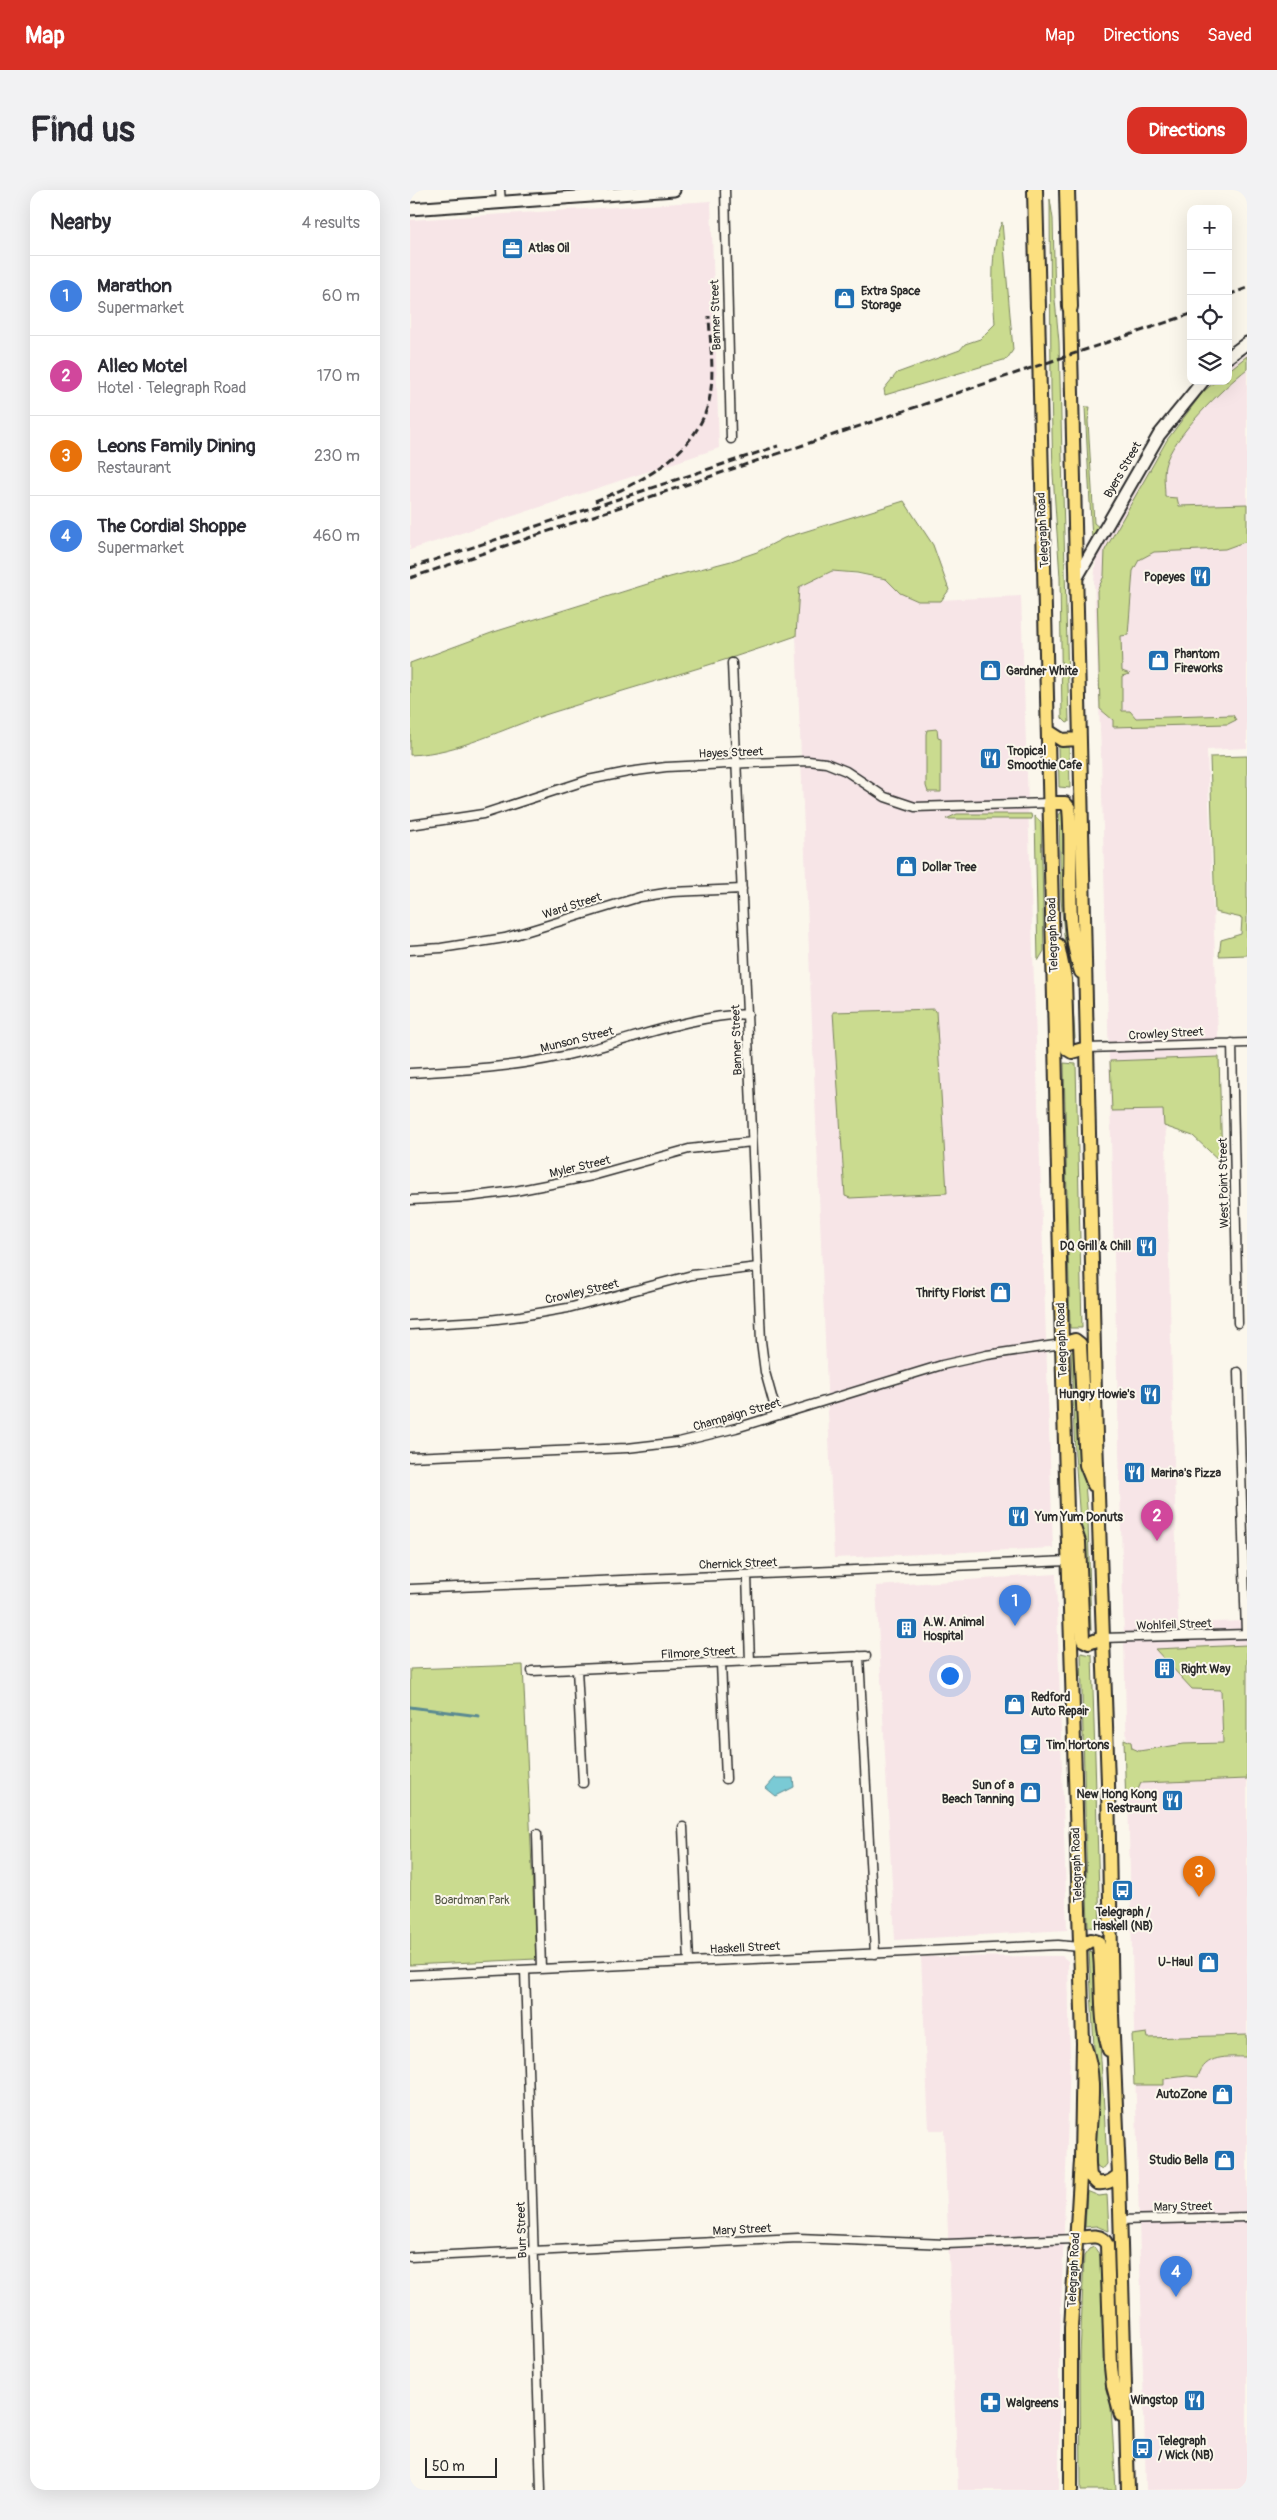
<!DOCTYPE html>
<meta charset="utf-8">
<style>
:root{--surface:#fff;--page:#f2f2f3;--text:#2b2b33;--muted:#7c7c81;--line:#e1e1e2;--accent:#d93025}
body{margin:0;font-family:Pangolin,sans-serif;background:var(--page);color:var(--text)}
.controls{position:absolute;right:15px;top:15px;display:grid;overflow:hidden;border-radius:10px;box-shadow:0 5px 20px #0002}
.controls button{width:45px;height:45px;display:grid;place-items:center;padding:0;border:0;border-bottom:1px solid var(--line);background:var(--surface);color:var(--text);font:25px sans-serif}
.scale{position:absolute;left:15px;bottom:12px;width:72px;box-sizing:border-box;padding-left:5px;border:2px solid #2b2b2b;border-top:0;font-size:14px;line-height:18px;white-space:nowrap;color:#2b2b2b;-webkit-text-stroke:4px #fbf7ec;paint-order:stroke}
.you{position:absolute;left:539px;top:1485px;width:18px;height:18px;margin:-12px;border:4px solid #fff;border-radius:50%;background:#1a73e8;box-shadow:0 0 0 8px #1a73e833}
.badge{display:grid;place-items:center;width:32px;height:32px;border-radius:50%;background:var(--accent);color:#fff;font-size:16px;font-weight:700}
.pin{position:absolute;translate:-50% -41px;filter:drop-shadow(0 1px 2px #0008)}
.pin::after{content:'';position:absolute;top:26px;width:18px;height:15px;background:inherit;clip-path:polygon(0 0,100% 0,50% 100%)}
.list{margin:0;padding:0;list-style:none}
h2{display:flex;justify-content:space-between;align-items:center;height:65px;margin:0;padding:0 20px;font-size:21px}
h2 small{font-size:16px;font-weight:400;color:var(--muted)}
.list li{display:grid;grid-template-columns:32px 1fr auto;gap:15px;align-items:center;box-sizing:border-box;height:80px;padding:0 20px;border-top:1px solid var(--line)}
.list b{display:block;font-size:19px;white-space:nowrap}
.list p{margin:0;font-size:16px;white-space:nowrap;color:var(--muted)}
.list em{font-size:16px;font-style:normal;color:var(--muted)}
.icon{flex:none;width:28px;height:28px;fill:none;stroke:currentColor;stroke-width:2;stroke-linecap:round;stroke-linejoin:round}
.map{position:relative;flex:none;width:837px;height:2300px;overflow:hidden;border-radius:15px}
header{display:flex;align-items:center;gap:30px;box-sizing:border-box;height:70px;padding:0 25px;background:var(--accent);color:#fff}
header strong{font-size:24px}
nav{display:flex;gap:28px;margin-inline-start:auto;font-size:18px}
.intro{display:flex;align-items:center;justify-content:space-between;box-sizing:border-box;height:120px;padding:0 30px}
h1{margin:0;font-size:35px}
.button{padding:12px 22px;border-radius:15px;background:var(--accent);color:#fff;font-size:18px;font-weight:700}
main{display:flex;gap:30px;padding:0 30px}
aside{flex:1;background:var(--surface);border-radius:15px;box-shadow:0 5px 20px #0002}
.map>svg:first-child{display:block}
</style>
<header>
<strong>Map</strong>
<nav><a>Map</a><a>Directions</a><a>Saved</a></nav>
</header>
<div class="intro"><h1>Find us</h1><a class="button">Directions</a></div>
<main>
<aside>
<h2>Nearby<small>4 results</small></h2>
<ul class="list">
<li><span class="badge" style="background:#3f7fe0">1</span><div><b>Marathon</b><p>Supermarket</p></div><em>60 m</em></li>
<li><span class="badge" style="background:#d1479c">2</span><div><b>Alleo Motel</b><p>Hotel · Telegraph Road</p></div><em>170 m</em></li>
<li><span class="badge" style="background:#e8710a">3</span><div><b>Leons Family Dining</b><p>Restaurant</p></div><em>230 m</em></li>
<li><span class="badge" style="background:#3f7fe0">4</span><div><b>The Cordial Shoppe</b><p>Supermarket</p></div><em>460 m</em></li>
</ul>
</aside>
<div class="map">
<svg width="837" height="2300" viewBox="0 0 837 2300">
<rect width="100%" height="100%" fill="#fbf7ec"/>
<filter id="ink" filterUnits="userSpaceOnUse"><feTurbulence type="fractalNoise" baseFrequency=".02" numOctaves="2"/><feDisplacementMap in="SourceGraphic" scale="10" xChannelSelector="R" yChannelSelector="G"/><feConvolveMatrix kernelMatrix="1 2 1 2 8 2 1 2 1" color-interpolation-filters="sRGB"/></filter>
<g filter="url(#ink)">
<path fill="#f7e5e7" d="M301 11 309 258 0 360V30Z
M837 164V558L797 560 809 871 754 873 768 1433 837 1431V2299L736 2300 691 563 684 392 686 368 757 249 803 191H818V176Z
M422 381 476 389 490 402 508 411 611 406 643 1358 424 1368 386 446 389 397Z
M646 1384 657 1740 485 1750 466 1396Z
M652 1766 658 1771 660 1869 649 2178V2300H548L534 1940H519L511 1767Z"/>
<path fill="#cadb8f" stroke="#7a835d" d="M640 9 643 29 645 110 649 152 659 532 657 533 652 528 650 387 643 284 641 199Z
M592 32 603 160 597 169 475 205 474 199 487 183 550 160 555 154 570 149 585 134C583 104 579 59 592 32Z
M837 166V179C814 197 761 248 755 276 753 285 755 297 755 307L767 308 769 316 837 314V351L815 359 744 362 729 370 723 381 718 445 711 446 712 481 720 484 712 486V521H720L726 528 823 525 826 530 818 534 703 537V530L690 519 687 401 694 386 695 360 757 250 793 202 806 191H818V181Z
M675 217H680L678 231 684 333 690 338 682 350Z
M494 311 523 355 539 400 531 411H508L490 403 476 389 447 383 422 381 389 397 386 446C305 475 223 497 141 523 93 538 50 563 0 565V473L84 442 260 387 321 371 347 362 374 348Z
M527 539 528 547 531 548V602H518L516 596V544L517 540Z
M648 555H659L660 598 649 597Z
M837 566V765L809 766 811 750 831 744 832 728 805 722 800 567Z
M652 621 653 628H656L658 729 665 848 663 850 651 709 649 625Z
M547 624H621L622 629H536Z
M625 626 631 633 634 761 628 771Z
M524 819 526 821 537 1003 440 1008 435 1006 423 822Z
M809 867 812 973 783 946 754 936 753 920 702 921 700 871Z
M654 873 666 874 672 1138H660Z
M661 1161H664L678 1330 681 1440H678L665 1264Z
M837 1455V1589L731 1593 724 1608 721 1607 717 1610V1615L721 1618 716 1619 714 1549 721 1552 722 1558 729 1561 774 1554 813 1553 811 1500 782 1499 745 1459Z
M671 1463 682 1465 690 1738 678 1737Z
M113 1475 126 1769 0 1775V1479Z
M679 1761 683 1762V1767H685C688 1836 694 1905 697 1974L692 1980 687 1977 686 1969H683L686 1896Z
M737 1843 738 1848 837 1845V1867C817 1867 795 1864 788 1887L777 1886 754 1889V1895H724L722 1845Z
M677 2001 689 2006 697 2005 699 2041 686 2036 675 2037Z
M684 2057 692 2068 706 2300H671L670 2167 674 2066 679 2059Z"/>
<path fill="#7acad5" stroke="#5a8a91" d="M365 1588H383L384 1597 366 1606 356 1598Z"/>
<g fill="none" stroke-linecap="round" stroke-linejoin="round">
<path stroke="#5a8a91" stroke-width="3" d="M0 1517 69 1526"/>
<defs>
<path id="street" d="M90 0 91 13
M315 0 321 249
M322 473 351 1151 355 1182 367 1225
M0 635 73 624 178 590 218 582 256 577 339 573 398 571 416 573 436 581 475 607 505 617 639 613
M0 760 31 758 95 748 230 707 262 702 332 699
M822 853 828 1133
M677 858 837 853
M0 883C59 880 117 876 174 861 229 847 280 826 338 824
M0 1010 57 1007 105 1001 182 986 279 959 342 952
M0 1135 71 1131 111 1126 158 1118 282 1085 348 1077
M828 1182 836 1444
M0 1267 217 1258 269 1252 326 1238 532 1175 577 1165 652 1154
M337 1385 340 1472
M0 1399 658 1371
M692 1448 837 1444
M449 1466 465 1764
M311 1473 316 1589
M167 1479 173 1593
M122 1481 456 1466
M273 1637 279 1772
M127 1644 131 1779
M115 1780 131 2300
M0 1785 648 1755 670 1757
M710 2030 837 2027
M0 2067 388 2048 536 2054 665 2049"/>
<path id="secondary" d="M0 19 264 0
M818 167 837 153
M666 389 749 245 793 191"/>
<path id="primary" d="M660 117 686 1247 698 1593 702 1824 709 1985 718 2300
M628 118 652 1154 673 1853 671 1970 661 2138V2300
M638 541 652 550 669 549
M639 613H655L659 618C664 672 653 729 671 782
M648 755 655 789 657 859 662 862 677 858
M652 1154 665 1150 670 1154 676 1275 684 1295
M661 1329 669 1352 673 1450 679 1453 692 1448
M670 1757 681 1750 688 1752 689 1756C694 1791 688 1825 699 1860
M675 1857C691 1899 674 1943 680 1986L687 1993C698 1994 701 1991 709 1985
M665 2049C676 2047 692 2042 697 2055L701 2177 703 2196 711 2225"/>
<path id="highway" d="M625 0 628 118
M657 0 660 117"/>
</defs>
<use href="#street" stroke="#2b2b2b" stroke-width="11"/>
<use href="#secondary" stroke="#2b2b2b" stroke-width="15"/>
<use href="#primary" stroke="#2b2b2b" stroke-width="16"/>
<use href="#highway" stroke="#2b2b2b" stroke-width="18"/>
<use href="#street" stroke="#fbf7ec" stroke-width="8"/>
<use href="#secondary" stroke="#fbf7ec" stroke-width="11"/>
<use href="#primary" stroke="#fce080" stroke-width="12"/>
<use href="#highway" stroke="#fce080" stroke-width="14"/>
<path stroke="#2b2b2b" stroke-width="3" stroke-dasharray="8 4" stroke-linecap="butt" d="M818 105 837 98
M185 311C231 293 286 264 299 211 305 184 300 153 299 126
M0 378 368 256
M0 388 781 124"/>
</g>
</g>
<defs>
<symbol id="office-square" viewBox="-11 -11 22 22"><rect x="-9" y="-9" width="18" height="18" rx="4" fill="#1f6fb2" stroke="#fbf7ec"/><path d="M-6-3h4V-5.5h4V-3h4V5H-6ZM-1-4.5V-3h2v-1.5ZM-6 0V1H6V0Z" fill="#fff"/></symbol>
<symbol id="shop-square" viewBox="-11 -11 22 22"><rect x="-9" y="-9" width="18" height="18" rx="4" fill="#1f6fb2" stroke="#fbf7ec"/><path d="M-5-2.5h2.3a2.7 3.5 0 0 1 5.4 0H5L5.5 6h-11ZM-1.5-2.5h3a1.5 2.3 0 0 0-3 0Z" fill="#fff"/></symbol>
<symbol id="restaurant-square" viewBox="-11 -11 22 22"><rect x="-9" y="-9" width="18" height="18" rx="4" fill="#1f6fb2" stroke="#fbf7ec"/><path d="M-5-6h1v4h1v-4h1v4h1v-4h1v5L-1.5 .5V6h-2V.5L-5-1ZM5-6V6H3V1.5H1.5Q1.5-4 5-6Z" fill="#fff"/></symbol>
<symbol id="building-square" viewBox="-11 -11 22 22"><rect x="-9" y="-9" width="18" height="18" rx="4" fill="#1f6fb2" stroke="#fbf7ec"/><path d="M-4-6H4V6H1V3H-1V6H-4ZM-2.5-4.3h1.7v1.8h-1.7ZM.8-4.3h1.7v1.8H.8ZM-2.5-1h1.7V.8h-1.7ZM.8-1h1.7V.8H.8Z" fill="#fff"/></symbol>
<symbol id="cafe-square" viewBox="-11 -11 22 22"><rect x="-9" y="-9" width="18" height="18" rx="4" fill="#1f6fb2" stroke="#fbf7ec"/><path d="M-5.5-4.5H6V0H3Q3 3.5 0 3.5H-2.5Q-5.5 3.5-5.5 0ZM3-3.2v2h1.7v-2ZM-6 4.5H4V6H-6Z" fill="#fff"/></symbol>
<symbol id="bus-square" viewBox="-11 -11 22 22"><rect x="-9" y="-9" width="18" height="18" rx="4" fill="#1f6fb2" stroke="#fbf7ec"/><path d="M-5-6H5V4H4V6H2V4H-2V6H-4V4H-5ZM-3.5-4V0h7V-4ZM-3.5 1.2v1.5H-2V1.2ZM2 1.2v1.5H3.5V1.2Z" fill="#fff"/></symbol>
<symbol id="pharmacy-square" viewBox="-11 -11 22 22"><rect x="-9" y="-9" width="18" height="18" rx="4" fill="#1f6fb2" stroke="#fbf7ec"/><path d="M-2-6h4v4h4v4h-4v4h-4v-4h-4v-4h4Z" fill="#fff"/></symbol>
</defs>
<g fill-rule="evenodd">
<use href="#office-square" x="90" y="46" width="25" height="25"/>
<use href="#shop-square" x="422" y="96" width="25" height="25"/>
<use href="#restaurant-square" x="778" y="374" width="25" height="25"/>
<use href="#shop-square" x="736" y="458" width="25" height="25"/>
<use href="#shop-square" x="568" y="468" width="25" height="25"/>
<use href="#restaurant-square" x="568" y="556" width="25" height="25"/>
<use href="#shop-square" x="484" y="664" width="25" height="25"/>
<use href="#restaurant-square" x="724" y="1044" width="25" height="25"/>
<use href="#shop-square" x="578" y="1090" width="25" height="25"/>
<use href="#restaurant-square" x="728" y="1192" width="25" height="25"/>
<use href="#restaurant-square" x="712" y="1270" width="25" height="25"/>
<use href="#restaurant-square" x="596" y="1314" width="25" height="25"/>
<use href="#building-square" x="484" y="1426" width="25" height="25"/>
<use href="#building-square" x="742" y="1466" width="25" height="25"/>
<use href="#shop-square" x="592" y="1502" width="25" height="25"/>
<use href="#cafe-square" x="608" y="1542" width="25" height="25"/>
<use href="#shop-square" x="608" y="1590" width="25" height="25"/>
<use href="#restaurant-square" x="750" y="1598" width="25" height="25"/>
<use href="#bus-square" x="700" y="1688" width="25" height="25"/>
<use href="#shop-square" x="786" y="1760" width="25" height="25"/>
<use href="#shop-square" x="800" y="1892" width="25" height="25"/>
<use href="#shop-square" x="802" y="1958" width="25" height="25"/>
<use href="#restaurant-square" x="772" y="2198" width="25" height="25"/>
<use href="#pharmacy-square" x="568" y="2200" width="25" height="25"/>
<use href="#bus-square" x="720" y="2246" width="25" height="25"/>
</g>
<g text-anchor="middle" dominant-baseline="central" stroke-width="4" stroke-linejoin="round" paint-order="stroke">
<g font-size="12" font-weight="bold" fill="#2b2b2b" stroke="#fbf7ec" text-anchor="start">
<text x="118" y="58">Atlas Oil</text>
<text x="451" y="101">Extra Space<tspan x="451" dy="14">Storage</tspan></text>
<text x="775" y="387" text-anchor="end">Popeyes</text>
<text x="764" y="464">Phantom<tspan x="764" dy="14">Fireworks</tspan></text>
<text x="596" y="481">Gardner White</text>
<text x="597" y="561">Tropical<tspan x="597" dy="14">Smoothie Cafe</tspan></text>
<text x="512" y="677">Dollar Tree</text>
<text x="721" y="1056" text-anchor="end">DQ Grill &amp; Chill</text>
<text x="575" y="1103" text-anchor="end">Thrifty Florist</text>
<text x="725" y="1204" text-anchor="end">Hungry Howie's</text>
<text x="741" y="1283">Marina's Pizza</text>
<text x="625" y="1327">Yum Yum Donuts</text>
<text x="513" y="1432">A.W. Animal<tspan x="513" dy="14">Hospital</tspan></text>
<text x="771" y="1479">Right Way</text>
<text x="621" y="1507">Redford<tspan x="621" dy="14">Auto Repair</tspan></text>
<text x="636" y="1555">Tim Hortons</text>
<text x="604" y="1595" text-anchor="end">Sun of a<tspan x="604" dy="14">Beach Tanning</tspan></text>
<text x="747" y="1604" text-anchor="end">New Hong Kong<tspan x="747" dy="14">Restraunt</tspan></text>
<text x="713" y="1722" text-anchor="middle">Telegraph /<tspan x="713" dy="14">Haskell (NB)</tspan></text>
<text x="783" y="1772" text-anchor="end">U-Haul</text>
<text x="797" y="1904" text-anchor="end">AutoZone</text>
<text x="798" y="1970" text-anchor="end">Studio Bella</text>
<text x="768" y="2210" text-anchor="end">Wingstop</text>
<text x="596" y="2213">Walgreens</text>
<text x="748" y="2251">Telegraph<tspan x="748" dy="14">/ Wick (NB)</tspan></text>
</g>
<g font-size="12" fill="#2b2b2b" stroke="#fbf7ec">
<text transform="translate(306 125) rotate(-92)">Banner Street</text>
<text transform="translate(713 280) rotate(-60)">Byers Street</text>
<text transform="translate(633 340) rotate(-93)">Telegraph Road</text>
<text transform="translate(321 563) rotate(-2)">Hayes Street</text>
<text transform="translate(162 716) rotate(-18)">Ward Street</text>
<text transform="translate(643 745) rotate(-92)">Telegraph Road</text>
<text transform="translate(756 844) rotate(-3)">Crowley Street</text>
<text transform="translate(167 850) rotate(-14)">Munson Street</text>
<text transform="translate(327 850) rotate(-92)">Banner Street</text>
<text transform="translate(170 977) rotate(-13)">Myler Street</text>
<text transform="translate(814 993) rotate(-91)">West Point Street</text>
<text transform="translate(172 1102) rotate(-13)">Crowley Street</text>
<text transform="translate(652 1150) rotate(-92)">Telegraph Road</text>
<text transform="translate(327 1225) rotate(-16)">Champaign Street</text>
<text transform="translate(328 1374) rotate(-2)">Chernick Street</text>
<text transform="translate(764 1435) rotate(-2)">Wohlfeil Street</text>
<text transform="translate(288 1463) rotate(-3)">Filmore Street</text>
<text transform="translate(667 1675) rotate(-92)">Telegraph Road</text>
<text transform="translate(335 1758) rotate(-3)">Haskell Street</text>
<text transform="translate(773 2017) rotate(-1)">Mary Street</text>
<text transform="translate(112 2040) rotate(-92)">Burr Street</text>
<text transform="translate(332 2040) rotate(-3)">Mary Street</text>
<text transform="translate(664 2080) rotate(-87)">Telegraph Road</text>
</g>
<g font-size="12" fill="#535744" stroke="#fbf7ec">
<text x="62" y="1710">Boardman Park</text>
</g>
</g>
</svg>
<div class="controls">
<button>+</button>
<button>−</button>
<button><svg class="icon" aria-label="locate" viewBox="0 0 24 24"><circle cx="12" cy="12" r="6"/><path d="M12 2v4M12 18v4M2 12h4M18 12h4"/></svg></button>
<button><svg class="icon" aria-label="layers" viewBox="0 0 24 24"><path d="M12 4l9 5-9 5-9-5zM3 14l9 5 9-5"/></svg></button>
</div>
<div class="scale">50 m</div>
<div class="you"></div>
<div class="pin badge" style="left:605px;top:1436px;background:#3f7fe0">1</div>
<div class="pin badge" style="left:747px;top:1351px;background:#d1479c">2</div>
<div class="pin badge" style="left:789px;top:1707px;background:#e8710a">3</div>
<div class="pin badge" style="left:766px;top:2107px;background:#3f7fe0">4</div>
</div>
</main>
